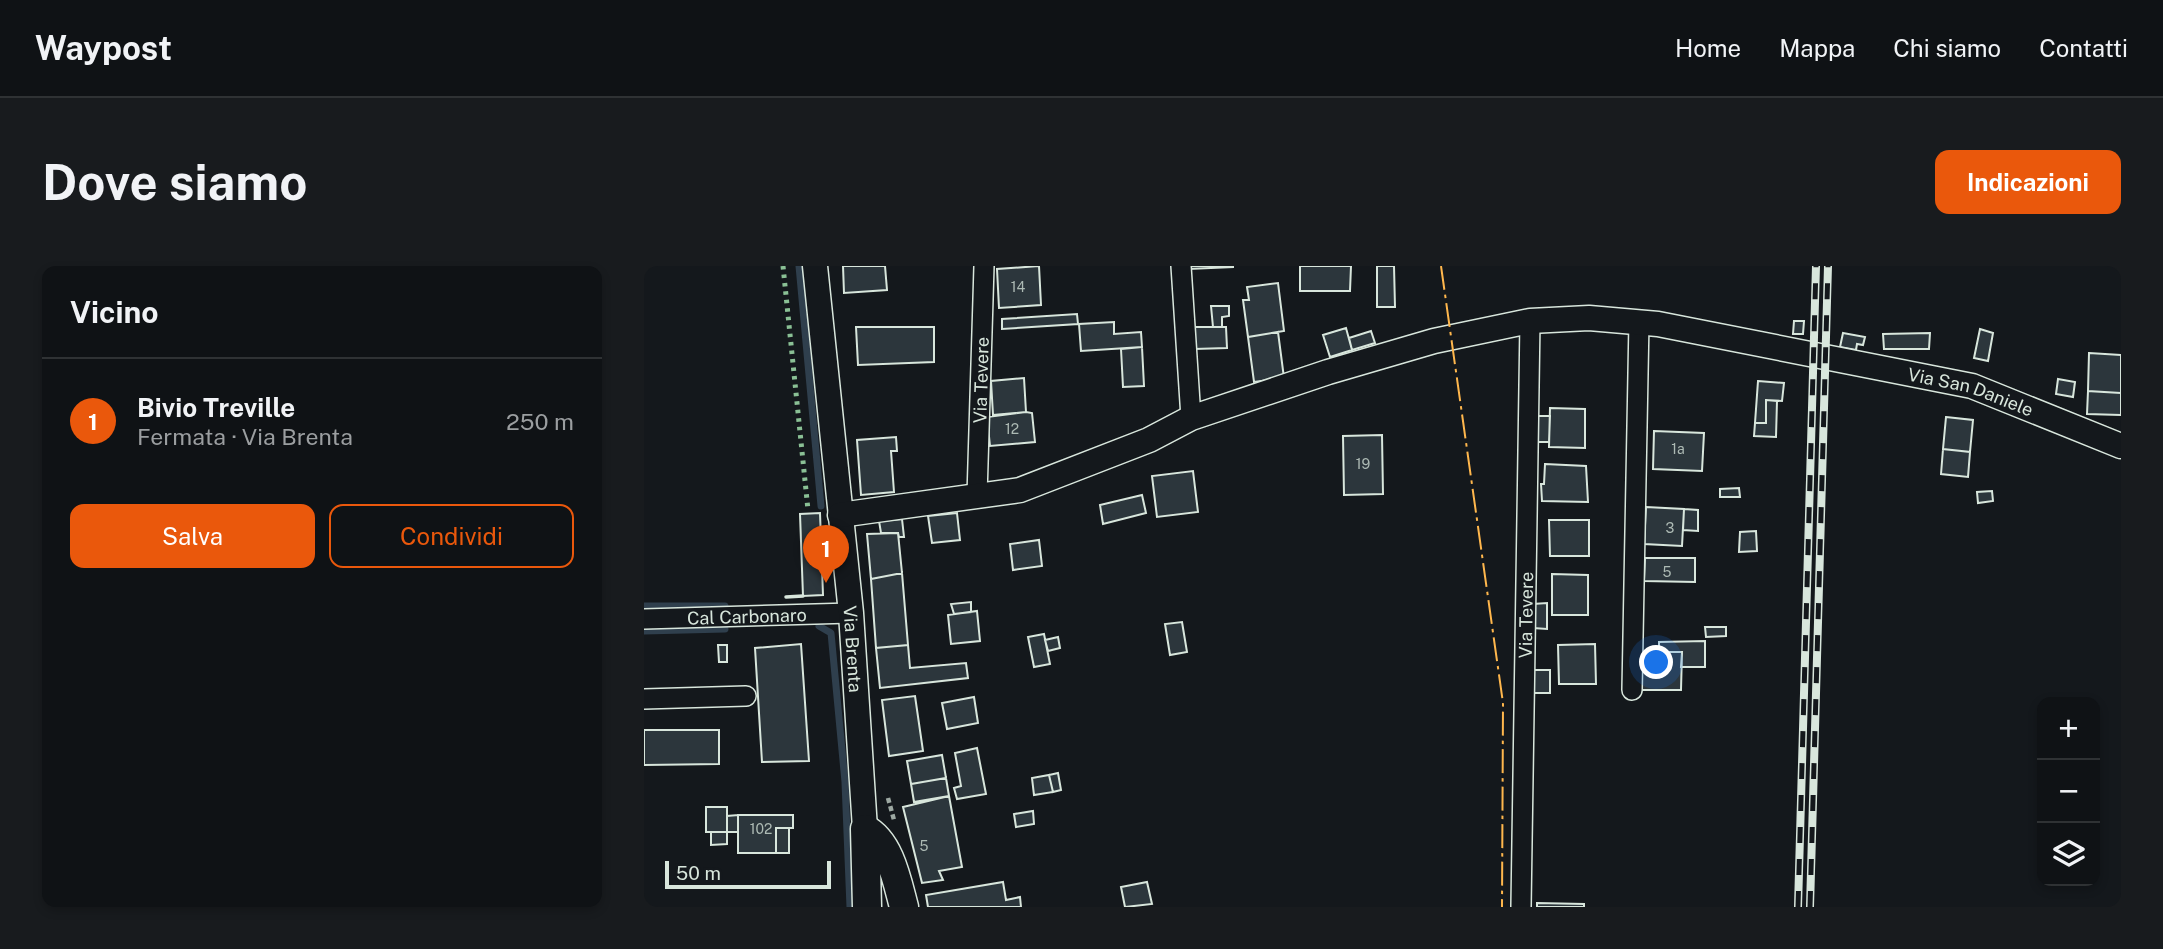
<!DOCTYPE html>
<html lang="it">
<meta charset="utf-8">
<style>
:root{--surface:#0f1215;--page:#181b1e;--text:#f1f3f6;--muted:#9b9ea0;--line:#2f3234;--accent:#ea580c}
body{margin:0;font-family:"Public Sans",sans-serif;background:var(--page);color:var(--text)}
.controls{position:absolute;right:21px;bottom:21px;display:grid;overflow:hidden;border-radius:14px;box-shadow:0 4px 10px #0003}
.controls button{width:63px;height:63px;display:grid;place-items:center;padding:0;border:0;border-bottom:2px solid var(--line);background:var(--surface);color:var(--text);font:35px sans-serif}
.scale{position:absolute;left:21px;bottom:18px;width:166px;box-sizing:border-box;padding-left:7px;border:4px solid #d8e6dc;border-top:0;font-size:19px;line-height:24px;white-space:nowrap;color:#d8e6dc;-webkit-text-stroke:5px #14181c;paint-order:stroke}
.you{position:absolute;left:1013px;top:397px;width:24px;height:24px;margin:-18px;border:5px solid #fff;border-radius:50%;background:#1a73e8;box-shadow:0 0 0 10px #1a73e833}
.badge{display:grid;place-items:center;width:46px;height:46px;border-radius:50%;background:var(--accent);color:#fff;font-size:23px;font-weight:700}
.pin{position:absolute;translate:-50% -58px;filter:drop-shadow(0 2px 4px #0008)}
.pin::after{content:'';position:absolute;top:37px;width:24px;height:21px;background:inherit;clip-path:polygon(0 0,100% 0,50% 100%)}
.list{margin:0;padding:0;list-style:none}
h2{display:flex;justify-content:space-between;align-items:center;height:91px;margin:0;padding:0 28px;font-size:30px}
h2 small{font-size:23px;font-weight:400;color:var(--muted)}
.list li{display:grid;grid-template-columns:46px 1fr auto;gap:21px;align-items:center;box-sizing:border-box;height:126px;padding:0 28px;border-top:2px solid var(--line)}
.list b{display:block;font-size:26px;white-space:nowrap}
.list p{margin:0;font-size:23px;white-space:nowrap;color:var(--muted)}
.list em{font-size:23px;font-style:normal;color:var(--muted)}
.actions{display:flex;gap:14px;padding:21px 28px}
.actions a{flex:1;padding:16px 0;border:2px solid var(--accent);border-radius:14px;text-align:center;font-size:24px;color:var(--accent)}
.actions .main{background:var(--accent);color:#fff}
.icon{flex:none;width:38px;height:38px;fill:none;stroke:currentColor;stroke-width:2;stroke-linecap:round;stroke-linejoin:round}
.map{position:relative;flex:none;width:1477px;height:641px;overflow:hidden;border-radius:14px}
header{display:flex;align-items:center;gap:42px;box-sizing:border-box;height:98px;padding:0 35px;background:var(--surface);border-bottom:2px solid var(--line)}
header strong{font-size:33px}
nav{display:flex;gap:38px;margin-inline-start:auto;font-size:24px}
.intro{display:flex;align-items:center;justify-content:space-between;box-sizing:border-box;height:168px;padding:0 42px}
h1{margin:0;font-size:49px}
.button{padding:18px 32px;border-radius:14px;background:var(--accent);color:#fff;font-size:24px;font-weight:700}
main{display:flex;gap:42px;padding:0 42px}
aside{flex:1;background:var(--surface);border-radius:14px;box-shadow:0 4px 10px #0003}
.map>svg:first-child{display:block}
</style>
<header>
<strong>Waypost</strong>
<nav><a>Home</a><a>Mappa</a><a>Chi siamo</a><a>Contatti</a></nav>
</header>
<div class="intro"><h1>Dove siamo</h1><a class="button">Indicazioni</a></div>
<main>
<aside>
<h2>Vicino<small></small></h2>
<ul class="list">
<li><span class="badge">1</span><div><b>Bivio Treville</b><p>Fermata · Via Brenta</p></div><em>250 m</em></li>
</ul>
<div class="actions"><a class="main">Salva</a><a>Condividi</a></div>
</aside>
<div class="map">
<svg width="1477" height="641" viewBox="0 0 1477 641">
<rect width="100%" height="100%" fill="#14181c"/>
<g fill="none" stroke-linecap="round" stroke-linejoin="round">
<path stroke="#2f3f4d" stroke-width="7" d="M155 0 177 240
M0 340H81
M175 360 187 367 201 516 206 641
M0 365 81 363"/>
</g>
<path fill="#2c363c" stroke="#d8e6dc" stroke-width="2" d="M199 0H241L243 24 200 27Z
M395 0 397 39 355 42 353 3Z
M545 0H589V1L545 3Z
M656 0H707L706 25H656Z
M733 0H750L751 41H733Z
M634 17 640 65 604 71 599 34H605L603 21Z
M567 40H585V50L578 51V61H569Z
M433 48 434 58 358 63V53Z
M1150 55H1160L1159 68H1149Z
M470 56V68L497 66 498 81 437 85 435 58Z
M212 61H290V96L214 99Z
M549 61H582L583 82 550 83Z
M702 62 708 84 686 91 679 69Z
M1336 63 1349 67 1344 95 1330 92Z
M727 65 731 77 708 84 705 72Z
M634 66 640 112 610 116 604 71Z
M1199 67 1221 71 1219 79 1213 78 1212 84 1196 81Z
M1286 67 1285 83H1240L1239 68Z
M498 81 500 120 479 121 477 83Z
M1445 87 1477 89V127L1444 125Z
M380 112 382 146 349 149 347 115Z
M1414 113 1431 116 1429 131 1412 128Z
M1114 115 1140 117 1138 135 1122 134V157H1111Z
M1444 125 1477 127V149L1443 148Z
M1122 134 1133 135 1132 171 1110 170 1111 157H1122Z
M906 142 941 143V182L905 181Z
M382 146 388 147 391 176 346 180 343 151Z
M889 150H906L905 176H888Z
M1302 151 1329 154 1326 186 1299 183Z
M1010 165 1060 167 1058 205 1009 203Z
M738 169 739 228 700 229 699 170Z
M252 171 253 185H247L250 226 217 229 213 174Z
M1299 183 1326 186 1324 211 1297 208Z
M901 198 942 200 944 236 898 235 897 218H900Z
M549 205 554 246 513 251 508 210Z
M1095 222 1096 231H1076V223Z
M1348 225 1349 235 1334 237 1333 226Z
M498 229 502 247 459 258 456 239Z
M1002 241 1040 243 1038 280 1000 278Z
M1040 243 1054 244V265L1039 264Z
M176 247 179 329 159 330 156 248Z
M313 247 316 274 288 277 284 250Z
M258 253 260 271H255L254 267H237L235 255Z
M905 254H945V290H906Z
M1112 265 1113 285 1095 286 1096 266Z
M254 267 258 307 227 313 223 268Z
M395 274 398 300 369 304 366 278Z
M1001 292H1051V316L1000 315Z
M258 307 264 379 232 382 227 313Z
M908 308 944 309V349H908Z
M327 336V346L310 348 307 338Z
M903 337V363L889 362V338Z
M333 345 336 375 307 378 304 349Z
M538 356 543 386 526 389 521 358Z
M1061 361H1082V370L1062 371Z
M400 368 406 398 390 401 384 371Z
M414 371 416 382 404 385 401 374Z
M1061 375V401H1037L1038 386H1015V376Z
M157 378 165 495 118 496 111 382Z
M951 378 952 418H915L914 379Z
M74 379H83V396H75Z
M264 379 266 402 322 397 324 412 236 422 232 382Z
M996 386H1038L1037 424H996Z
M890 404H906V427H890Z
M271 430 279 485 245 490 238 434Z
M330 431 334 457 303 463 298 437Z
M0 464H75V498L0 499Z
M333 482 342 528 313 533 310 522 317 520 311 487Z
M298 489 302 512 267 518 263 495Z
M414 507 417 524 409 526 405 509Z
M405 509 409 526 390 529 388 512Z
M302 512 305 530 270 536 267 518Z
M305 530 318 601 295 605 299 614 278 617 259 541Z
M62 541H83V566H62Z
M389 545 390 558 372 561 370 548Z
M94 549V566H83V550Z
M94 549H149V562H132V587H94Z
M132 562H145V587H132Z
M67 566H83V578L67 579Z
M359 616 362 634 376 631 377 641H284L282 629Z
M503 616 508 638 481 641 477 621Z
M893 637 940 638V641H893Z"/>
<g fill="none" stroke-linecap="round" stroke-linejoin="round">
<defs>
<g id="minor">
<path d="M537 0 547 152"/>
<path id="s1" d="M333 230 340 0"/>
<path id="s2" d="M0 353 207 347"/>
<path d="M988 424 995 55"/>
<path d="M0 433 102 430"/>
<path id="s3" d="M877 641 886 55"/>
</g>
<g id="tertiary">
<path id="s4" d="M171 0 207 347 221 563"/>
<path id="s5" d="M196 249 376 224 505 174 547 152 684 106 790 75 886 55 945 52 1014 58 1328 120 1477 180"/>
</g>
<path id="secondary" d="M221 563C246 576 253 615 260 641
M221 563 223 641"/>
</defs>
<use href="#minor" stroke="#d8e6dc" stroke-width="22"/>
<use href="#tertiary" stroke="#d8e6dc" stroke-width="27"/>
<use href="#secondary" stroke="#d8e6dc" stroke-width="31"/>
<path stroke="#9da8a2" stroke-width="4.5" stroke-dasharray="5 3.5" stroke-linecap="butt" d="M244 532 250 554"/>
<use href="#minor" stroke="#14181c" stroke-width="19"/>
<use href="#tertiary" stroke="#14181c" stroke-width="24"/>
<use href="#secondary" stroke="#14181c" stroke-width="28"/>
<defs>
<path id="rail" d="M1154 641 1172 0
M1166 641 1184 0"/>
</defs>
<use href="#rail" stroke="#d8e6dc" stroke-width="8"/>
<use href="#rail" stroke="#14181c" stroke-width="5" stroke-dasharray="16" stroke-linecap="butt"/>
<path stroke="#8ac095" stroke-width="5" stroke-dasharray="3.5 5" stroke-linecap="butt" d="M139 0 164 244"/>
<path stroke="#d8e6dc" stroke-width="3.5" d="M142 331 159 330"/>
<path stroke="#ffb74d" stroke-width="2" stroke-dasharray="24 5 3.5 5" stroke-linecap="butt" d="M797 0 859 437 858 641"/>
</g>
<g text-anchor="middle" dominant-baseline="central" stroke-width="5" stroke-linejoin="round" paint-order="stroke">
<g font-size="14" fill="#adbab4">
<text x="374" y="21">14</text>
<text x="368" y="163">12</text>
<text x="1034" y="183">1a</text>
<text x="719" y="198">19</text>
<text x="1026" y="262">3</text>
<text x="1023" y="306">5</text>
<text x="117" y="563">102</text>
<text x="280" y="580">5</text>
</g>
<g font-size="18" fill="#d8e6dc" stroke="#14181c">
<text stroke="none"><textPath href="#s1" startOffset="116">Via Tevere</textPath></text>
<text stroke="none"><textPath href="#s5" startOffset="1169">Via San Daniele</textPath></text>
<text stroke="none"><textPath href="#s3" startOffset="292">Via Tevere</textPath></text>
<text stroke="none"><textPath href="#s2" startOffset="103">Cal Carbonaro</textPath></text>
<text stroke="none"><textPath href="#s4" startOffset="385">Via Brenta</textPath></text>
</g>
</g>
</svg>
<div class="controls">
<button>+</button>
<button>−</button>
<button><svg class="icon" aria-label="layers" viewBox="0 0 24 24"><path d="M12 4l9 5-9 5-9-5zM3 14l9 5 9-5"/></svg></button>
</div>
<div class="scale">50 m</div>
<div class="you"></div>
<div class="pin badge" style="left:182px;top:317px">1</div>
</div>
</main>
